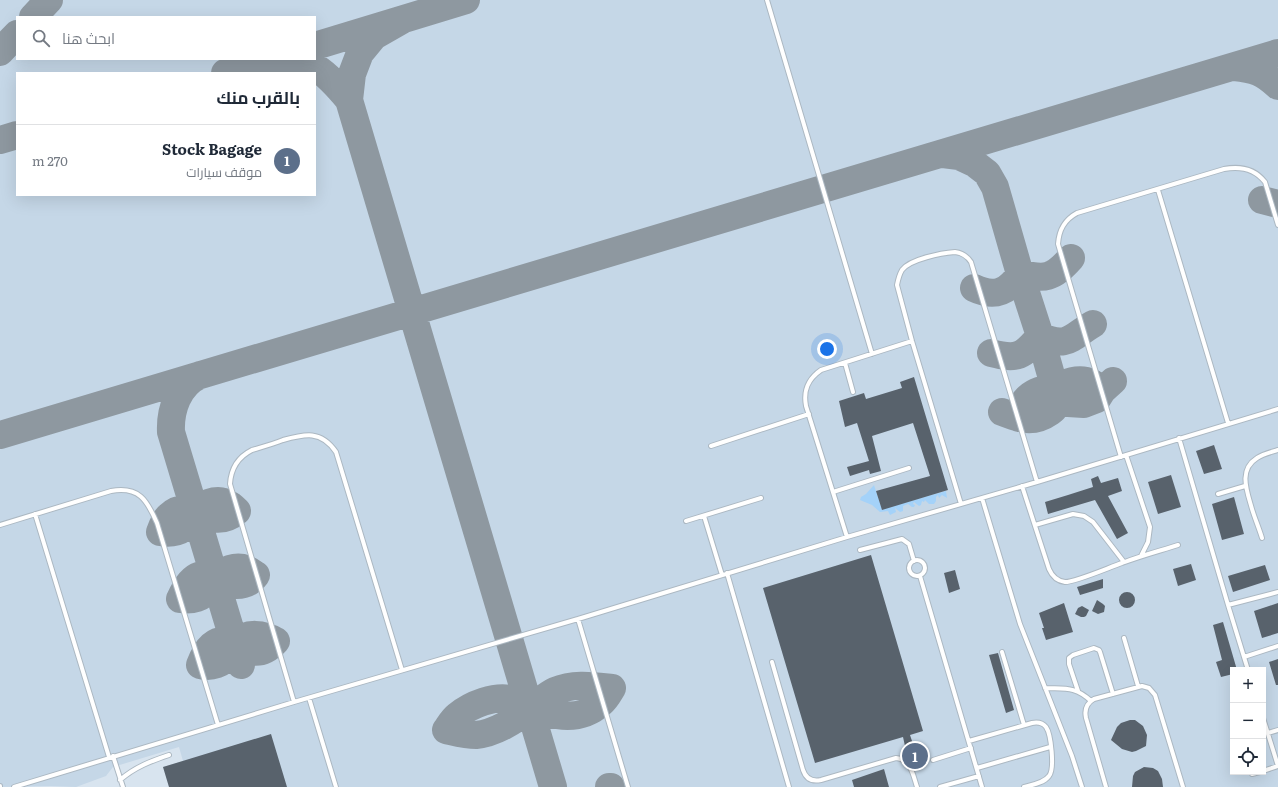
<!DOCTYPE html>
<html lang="ar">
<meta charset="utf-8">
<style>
:root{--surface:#fff;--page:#f2f2f3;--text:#1f2937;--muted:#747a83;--line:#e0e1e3;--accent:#266da1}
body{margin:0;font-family:Literata,Cairo,serif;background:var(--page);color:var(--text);direction:rtl}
.controls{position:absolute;right:12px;bottom:12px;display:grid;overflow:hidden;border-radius:0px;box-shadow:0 4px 16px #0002}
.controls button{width:36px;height:36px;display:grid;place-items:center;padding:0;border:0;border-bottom:1px solid var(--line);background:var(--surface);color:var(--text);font:20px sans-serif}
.you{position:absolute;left:827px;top:349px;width:14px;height:14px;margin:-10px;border:3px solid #fff;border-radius:50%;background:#1a73e8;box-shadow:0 0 0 6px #1a73e833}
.badge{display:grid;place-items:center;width:26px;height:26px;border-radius:50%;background:var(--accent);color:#fff;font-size:13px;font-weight:700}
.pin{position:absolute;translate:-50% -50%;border:2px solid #fff;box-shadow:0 1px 4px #0006}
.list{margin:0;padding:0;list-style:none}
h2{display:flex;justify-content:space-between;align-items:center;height:52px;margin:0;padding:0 16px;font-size:17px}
h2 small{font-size:13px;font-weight:400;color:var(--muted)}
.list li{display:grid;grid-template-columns:26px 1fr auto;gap:12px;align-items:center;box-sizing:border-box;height:72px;padding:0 16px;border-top:1px solid var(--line)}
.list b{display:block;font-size:15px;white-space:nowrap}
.list p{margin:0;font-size:13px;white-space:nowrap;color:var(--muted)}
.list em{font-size:13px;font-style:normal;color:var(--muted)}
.icon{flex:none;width:22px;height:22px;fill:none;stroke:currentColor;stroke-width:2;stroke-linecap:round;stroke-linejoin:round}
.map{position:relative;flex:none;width:1278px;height:787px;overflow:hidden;direction:ltr}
.search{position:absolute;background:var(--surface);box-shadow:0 4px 16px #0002;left:16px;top:16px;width:300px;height:44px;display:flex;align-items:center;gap:10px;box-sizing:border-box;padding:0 14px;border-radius:0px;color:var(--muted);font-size:15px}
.panel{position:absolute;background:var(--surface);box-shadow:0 4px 16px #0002;left:16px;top:72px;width:300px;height:124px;border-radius:0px;direction:rtl}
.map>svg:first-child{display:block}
</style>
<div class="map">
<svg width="1278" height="787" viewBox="0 0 1278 787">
<rect width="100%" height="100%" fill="#d8e4ef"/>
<path fill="#c5d7e7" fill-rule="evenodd" d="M0 0H1278V787H169L163 767 183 761 179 747 113 767 106 776 76 787 51 786 0 787ZM17 17H315V59H17ZM17 73H315V195H17ZM1233 670H1263V772H1233Z"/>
<path fill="#a4d2f9" d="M874 485 882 509 946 491 947 498 942 495 939 498 938 495 936 497V501L934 504H929L925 500 924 502 922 501 921 505 919 506 914 502 913 504 915 505 914 507H912L908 504 903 506V511L900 512 895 508 896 512 890 515 888 511 880 512 872 505 860 500 861 497 866 494Z"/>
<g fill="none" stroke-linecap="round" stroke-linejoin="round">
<path stroke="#8e98a0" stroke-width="28" d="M33 17 49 0
M315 46 466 0
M0 52 17 34
M271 59C284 60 304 60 315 67 328 75 339 88 349 100L352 74 360 53 374 36 402 20
M1234 67C1255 69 1263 72 1278 86
M225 73 272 59
M349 100 553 787
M0 140 17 135
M943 154 959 156 974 163 987 173 995 187 1020 274 1040 336 1057 396
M1262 200 1278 204
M974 288C995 298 1008 292 1020 274 1046 279 1052 279 1071 258
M991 353C1018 360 1023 356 1040 336 1068 349 1071 337 1093 324
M200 375C178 385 170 410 171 432L241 665
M1002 412C1020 419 1033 424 1050 412 1056 408 1058 403 1057 396L1068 403 1084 404 1097 399 1102 391 1113 381
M1019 418C1020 414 1020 409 1022 405 1029 393 1042 387 1055 390 1065 382 1079 377 1092 383 1095 385 1099 388 1102 391
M0 435 1278 53
M237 511C209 535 191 494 169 516 164 520 162 527 160 532 171 534 183 532 190 522 192 519 193 514 196 511 202 504 215 499 224 502 229 503 233 507 237 511
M180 599C192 601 203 598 210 588 213 584 214 580 217 577 223 570 236 565 246 569 249 570 253 573 256 575 253 579 249 583 244 584 215 592 202 551 180 599
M276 641C266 652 256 655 242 648 240 646 237 644 235 643 215 636 206 649 200 665 211 668 223 664 230 654 232 650 233 646 236 643 247 631 264 634 276 641
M612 688C593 686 574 683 555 691 546 695 538 703 530 709 515 720 496 733 476 735 466 735 455 732 446 730 449 726 452 720 457 716 470 705 496 694 514 700 519 702 524 706 529 709 535 711 541 712 547 713 566 718 586 717 601 703 606 699 609 693 612 688
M609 787H611"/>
</g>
<path fill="#58626c" d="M914 377 948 490 882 510 876 491 930 476 913 423 872 436 881 471 870 474 869 470 850 476 847 467 869 461 857 423 845 427 839 401 864 393 866 399 902 388 900 382Z
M1214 445 1222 469 1204 474 1196 451Z
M1171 475 1181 507 1158 514 1148 482Z
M1098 476 1101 483 1118 478 1122 491 1108 496 1128 533 1117 539 1095 500 1048 514 1045 502 1068 495 1093 487 1091 479Z
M1234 497 1244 534 1222 540 1212 504Z
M871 555 923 731 910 735 913 744 905 746 903 737 815 763 763 588Z
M1191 564 1196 580 1178 586 1173 569Z
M1265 565 1270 580 1233 592 1228 576Z
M955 570 960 589 949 593 944 573Z
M1103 579V588L1080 595 1077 587Z
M1119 600a8 8 0 1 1 16 0a8 8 0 1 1-16 0Z
M1097 600 1103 604 1105 606 1104 612 1098 614 1092 611Z
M1064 603 1073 632 1046 640 1042 628H1044L1039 613Z
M1278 603V633L1262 638 1254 611Z
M1082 606 1089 610 1086 616 1084 617H1081L1075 614 1078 608Z
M1223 622 1237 670H1233V674L1221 677 1216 662 1222 660 1213 625Z
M998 653 1014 710 1006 713 989 655Z
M1278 659V685H1276L1269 662Z
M1130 720H1135L1143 726 1147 735 1146 746 1136 751 1132 752 1122 749 1111 740 1117 727 1121 723Z
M271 734 287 787H169L163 767Z
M1144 767 1153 768 1158 771 1162 779 1163 787H1132L1133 776 1135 772Z
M884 769 889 787H854L852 780Z"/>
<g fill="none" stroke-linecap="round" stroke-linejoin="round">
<defs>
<path id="lane" d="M767 0 872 354
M1158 190 1228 423
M845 363 853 392
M1179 438 1228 605 1248 670
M711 446 809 414
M1126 455 1150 527 1148 542 1141 556
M1121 457 1058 244C1059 230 1064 220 1077 213L1224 169C1240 166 1255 169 1265 182L1278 225
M1022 486 1049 569C1052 576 1057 581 1065 582 1076 582 1110 567 1122 563 1140 556 1159 551 1178 545
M833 492 909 468
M1218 494 1245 486
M982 498 1020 624 1072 756 1082 787
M961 504 912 341 897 285C898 280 899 275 902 270 910 259 942 253 955 252 963 253 967 256 971 262L1037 482
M35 514 109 757
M704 516 722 575
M686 521 761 498
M0 525 111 491C139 486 147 500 157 523L218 725
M1035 525 1073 514 1084 516 1093 522 1124 562
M847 537 806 406C803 390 808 379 821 370L912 341
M1262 538C1259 528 1255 519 1252 509 1247 491 1238 470 1257 458 1263 454 1271 452 1278 450
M860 550 902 539 909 544 914 561
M909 568a8 8 0 1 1 16 0a8 8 0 1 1-16 0Z
M727 573 789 787
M920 576 982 787
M1228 605 1278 592
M578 619 628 787
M1124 638 1138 686
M1002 652 1024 725
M1244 657 1278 646
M772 662 803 770C806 779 812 782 821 780L896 758C911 759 913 775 917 787
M1045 688C1065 689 1075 686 1091 701
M1078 691 1069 664V658L1073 655 1094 648 1099 650 1100 652 1113 694
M309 698 336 787
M294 702 230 484C231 468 238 457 252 450 262 447 273 444 283 440 305 434 321 430 336 452L402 670
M1263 718 1278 766
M1268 733 1278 730
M969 741 1032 723C1037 722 1042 722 1046 727 1051 734 1055 769 1049 776 1044 783 1032 785 1024 787
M113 756 123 787
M933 760 971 748
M977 768 1050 747
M1263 771 1278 766
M1252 774 1260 772
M120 780C135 767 151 761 169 755
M0 786V787
M14 787 294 702 578 619 847 537 1037 482 1278 409
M940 787 979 776
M1106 787 1086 718C1084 709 1087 703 1094 699L1142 686 1149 688 1155 695 1183 787"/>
</defs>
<use href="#lane" stroke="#acb8c2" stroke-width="6"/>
<use href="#lane" stroke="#fff" stroke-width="4"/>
</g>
</svg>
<div class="controls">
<button>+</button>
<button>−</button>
<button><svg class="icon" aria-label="locate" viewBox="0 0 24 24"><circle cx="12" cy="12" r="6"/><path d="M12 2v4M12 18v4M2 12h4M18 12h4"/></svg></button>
</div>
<div class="you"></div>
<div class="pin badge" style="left:915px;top:756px;background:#5c6f8a">1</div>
<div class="search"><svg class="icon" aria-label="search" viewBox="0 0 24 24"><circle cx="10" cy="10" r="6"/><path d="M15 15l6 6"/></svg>ابحث هنا</div>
<section class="panel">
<h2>بالقرب منك<small></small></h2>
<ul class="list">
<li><span class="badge" style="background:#5c6f8a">1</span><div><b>Stock Bagage</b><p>موقف سيارات</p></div><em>270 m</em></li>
</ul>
</section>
</div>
